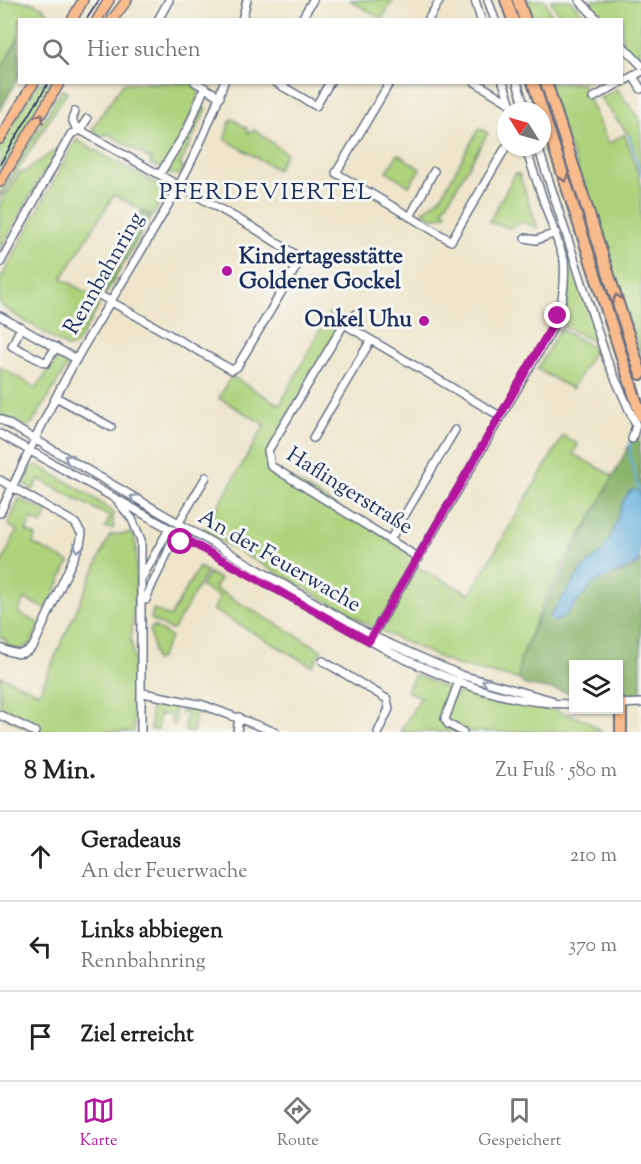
<!DOCTYPE html>
<html lang="de">
<meta charset="utf-8">
<style>
:root{--surface:#fff;--page:#f6f6f6;--text:#222;--muted:#767676;--line:#e0e0e0;--accent:#b5179e}
body{margin:0;font-family:"Sorts Mill Goudy",serif;background:var(--page);color:var(--text)}
.controls{position:absolute;right:18px;bottom:18px;display:grid;overflow:hidden;border-radius:0px;box-shadow:0 2px 4px #0004}
.controls button{width:54px;height:54px;display:grid;place-items:center;padding:0;border:0;border-bottom:2px solid var(--line);background:var(--surface);color:var(--text);font:30px sans-serif}
.compass{position:absolute;left:497px;top:102px;width:54px;height:54px;border-radius:50%;background:var(--surface);box-shadow:0 2px 4px #0004;rotate:307deg}
.stop{position:absolute;width:18px;height:18px;margin:-14px;border:4px solid #b5179e;border-radius:50%;background:#fff}
.stop.end{background:#b5179e;border-color:#fff;box-shadow:0 2px 6px #0008}
.list{margin:0;padding:0;list-style:none}
h2{display:flex;justify-content:space-between;align-items:center;height:78px;margin:0;padding:0 24px;font-size:26px}
h2 small{font-size:20px;font-weight:400;color:var(--muted)}
.list li{display:grid;grid-template-columns:39px 1fr auto;gap:18px;align-items:center;box-sizing:border-box;height:90px;padding:0 24px;border-top:2px solid var(--line)}
.list b{display:block;font-size:22px;white-space:nowrap}
.list p{margin:0;font-size:20px;white-space:nowrap;color:var(--muted)}
.list em{font-size:20px;font-style:normal;color:var(--muted)}
.icon{flex:none;width:33px;height:33px;fill:none;stroke:currentColor;stroke-width:2;stroke-linecap:round;stroke-linejoin:round}
.map{position:relative;flex:none;width:641px;height:732px;overflow:hidden}
.search{position:absolute;background:var(--surface);box-shadow:0 2px 4px #0004;left:18px;right:18px;top:18px;height:66px;display:flex;align-items:center;gap:15px;box-sizing:border-box;padding:0 21px;border-radius:0px;color:var(--muted);font-size:22px}
.sheet{height:348px;background:var(--surface)}
nav{display:flex;justify-content:space-around;align-items:center;box-sizing:border-box;height:84px;border-top:2px solid var(--line);background:var(--surface);font-size:16px;color:var(--muted)}
nav a{display:grid;justify-items:center;gap:3px}
nav .on{color:var(--accent)}
.map>svg:first-child{display:block}
</style>
<div class="map">
<svg width="641" height="732" viewBox="0 0 641 732">
<rect width="100%" height="100%" fill="#f6f6f2"/>
<filter id="ink" filterUnits="userSpaceOnUse"><feTurbulence type="fractalNoise" baseFrequency=".0167" numOctaves="2"/><feDisplacementMap in="SourceGraphic" scale="12" xChannelSelector="R" yChannelSelector="G"/><feConvolveMatrix kernelMatrix="1 2 1 2 8 2 1 2 1" color-interpolation-filters="sRGB"/></filter>
<filter id="wash" filterUnits="userSpaceOnUse"><feTurbulence type="fractalNoise" baseFrequency=".008" numOctaves="4" result="noise"/><feDisplacementMap in="SourceGraphic" scale="24" xChannelSelector="R" yChannelSelector="G"/><feGaussianBlur stdDeviation="1.35" result="paint"/><feColorMatrix in="noise" values="0 0 0 0 0 0 0 0 0 0 0 0 0 0 0 0 0 1.4 0 .05"/><feComposite in="paint" operator="in"/></filter>
<g filter="url(#wash)">
<rect width="100%" height="100%" fill="#eee5ca"/>
<path fill="#aed27c" stroke="#64806d" stroke-width="1.5" d="M0 0C17 0 42 0 50 16L48 19 31 17 29 19 20 20 19 37 0 71Z
M350 0H393L382 19Z
M519 0H545L553 19H525Z
M551 0H570L588 19H561Z
M581 0H641V64L622 43V20L599 19Z
M38 83H55L0 175V146Z
M123 83H198L199 96 195 104 206 109 180 165 184 168 179 175 165 173V170L150 164 152 160 107 133 104 137 92 129Z
M546 83H582L608 144 625 134 641 183V356L598 225Z
M62 89 67 92 0 198V193Z
M617 89 641 121V175L629 135 600 98Z
M232 119 247 128 248 133 255 130 286 153 277 170 225 139 230 120Z
M479 128 488 133 443 210 447 213 446 215 433 218 423 212 441 197Z
M76 140 168 190 152 216 114 195 62 278 98 300 99 306 76 345 68 348 0 305V280Z
M61 146 46 172 44 171 0 251V204L20 172H24Z
M398 154 420 169 409 186 387 171Z
M515 174H519L538 228 522 222 509 228 489 222Z
M573 262 601 349 591 340 559 324C568 305 572 284 567 264Z
M329 313 344 324 268 451 271 466 419 558 415 566 470 594 563 436 578 444 573 454 615 477C583 532 526 618 518 679L456 665 376 629 203 531 265 425 219 398 231 376 280 405Z
M560 329 591 346 593 352 572 389 537 369Z
M60 355 68 365 33 422 27 427 0 414V367L36 388Z
M37 465 85 492 113 512V529L105 528 110 517 39 479 33 490 23 483 32 467Z
M19 499 48 512 42 524 32 519 26 531 36 536 33 544 69 562 47 609 24 599 18 613 40 624 31 643 20 650 5 646 7 641 0 637V567L17 530 8 525Z
M133 533 136 545V591L131 640 135 662 134 732H35L0 715V676L39 693 110 535Z
M199 567 207 571 174 629 171 630 151 619 153 609 170 617Z
M209 573 220 579 214 588 322 650 312 666 213 610 220 597 201 587Z
M154 626 171 637 160 658 155 661 150 630Z
M415 674 446 688 453 696 461 692 555 710 587 721 602 732H400L421 697 407 691Z
M151 703 174 706 176 724H171V715H159L158 730H151Z
M183 705 196 706 221 717 196 714 193 732H185L186 713 184 711 180 714Z"/>
<path fill="#8ab46c" stroke="#527265" stroke-width="1.5" d="M19 37V75L0 111V71Z
M142 211 152 216 105 295 96 289 100 282 104 284 144 218 139 215Z
M639 427 641 498 639 491 630 490C617 509 617 534 602 552 597 558 589 563 583 568L584 596C588 591 592 585 597 581 610 573 635 574 641 559V697L619 698 618 664H574L573 693 525 685 518 679 520 661 534 627Z"/>
<path fill="#64aedc" stroke="#406e9d" stroke-width="1.5" d="M631 490 639 491 641 498 639 563 595 582 564 617 555 622 550 616 583 568 602 552 613 531 623 501Z"/>
<g fill="none" stroke-linecap="round" stroke-linejoin="round">
<path stroke="#64aedc" stroke-width="2" d="M629 135 641 175
M630 440V457L639 491"/>
</g>
</g>
<g filter="url(#ink)">
<g fill="none" stroke-linecap="round" stroke-linejoin="round">
<defs>
<path id="minor" d="M475 0 481 20
M488 0 495 20
M579 0 598 20
M158 20 169 0
M242 20 247 0
M301 20 313 0
M428 20 440 0
M622 45 641 65
M633 76 641 89
M195 82 220 97
M275 82 316 106 330 82
M390 82 336 173 451 241 506 147
M475 82 511 104
M503 82 513 111
M517 82 526 111
M622 82 641 72
M593 98 621 82
M75 112 72 119 77 130
M80 130 87 119
M538 147 607 360 636 425 632 439
M160 174 188 128 204 89
M410 217 434 171
M525 238 536 240 556 233
M0 263 71 134 80 130 254 228 299 257 298 264 237 367 232 370 94 292
M0 316 76 359
M21 327 12 346 46 363 56 347
M349 327 356 314
M56 397 111 427
M0 419 372 636 461 675 551 700
M0 434 394 654C454 682 505 704 574 704
M313 438 371 340
M0 480 75 523 82 534 80 544 34 645C23 658 14 654 0 648
M119 503 132 519 141 540V732
M0 513C25 461 48 408 77 358 128 268 192 181 224 82
M178 524 206 477
M390 540 455 430
M419 558 271 466 268 451 344 324 500 416
M143 576 169 529
M146 600C152 579 174 549 173 530
M371 638 550 333C562 308 566 287 564 260L525 147
M323 661 387 699 389 709 378 732
M459 681 445 719 448 724 463 732
M143 693 203 705 275 732
M620 704 641 703
M0 715 35 732
M237 732 239 717"/>
<path id="major" d="M72 20 83 0
M97 20 109 0
M112 20 127 0
M0 139 34 82
M0 182 60 82"/>
<path id="highway" d="M506 0 513 20
M518 0 525 20
M533 82 641 416
M546 82 641 374
M621 704V732"/>
</defs>
<use href="#minor" stroke="#656f84" stroke-width="10"/>
<use href="#major" stroke="#656f84" stroke-width="12"/>
<use href="#highway" stroke="#656f84" stroke-width="14"/>
<use href="#minor" stroke="#fff" stroke-width="7"/>
<use href="#major" stroke="#fabb8c" stroke-width="9"/>
<use href="#highway" stroke="#fabb8c" stroke-width="10"/>
<path stroke="#1b2f5e" stroke-width="1.5" d="M86 20 99 0
M0 164 49 82"/>
</g>
<defs><path id="oneway-chevron" d="M-2-3.5L2.5 0L-2 3.5" fill="none" stroke-width="1.6" stroke-linecap="round" stroke-linejoin="round" transform="scale(1.5)"/></defs>
<g stroke="#7f6e73">
<use href="#oneway-chevron" transform="translate(40 117) rotate(-59)"/>
<use href="#oneway-chevron" transform="translate(564 178) rotate(72)"/>
<use href="#oneway-chevron" transform="translate(617 298) rotate(-108)"/>
</g>
<g stroke="#8d97ae">
<use href="#oneway-chevron" transform="translate(68 458) rotate(-149)"/>
<use href="#oneway-chevron" transform="translate(134 498) rotate(-149)"/>
<use href="#oneway-chevron" transform="translate(78 548) rotate(112)"/>
<use href="#oneway-chevron" transform="translate(486 682) rotate(-163)"/>
</g>
</g>
<g fill="none" stroke-linecap="round" stroke-linejoin="round" filter="url(#ink)">
<path stroke="#b5179e" stroke-width="8" d="M181 542 187 540 369 641 558 316"/>
</g>
<g fill="#b5179e" stroke="#f6f6f2" stroke-width="2">
<circle cx="227" cy="271" r="6"/>
<circle cx="424" cy="321" r="6"/>
</g>
<g text-anchor="middle" dominant-baseline="central" stroke-width="6" stroke-linejoin="round" paint-order="stroke">
<g font-size="22" font-weight="bold" fill="#1b2f5e" stroke="#f6f6f2" text-anchor="start">
<text x="239" y="258">Kindertagesstätte<tspan x="239" dy="25">Goldener Gockel</tspan></text>
<text x="412" y="321" text-anchor="end">Onkel Uhu</text>
</g>
<g font-size="22" fill="#1b2f5e" stroke="#f6f6f2">
<text transform="translate(105 274) rotate(-60)">Rennbahnring</text>
<text transform="translate(349 492) rotate(32)">Haflingerstraße</text>
<text transform="translate(279 562) rotate(30)">An der Feuerwache</text>
</g>
<g font-size="24" letter-spacing="1.5" fill="#1b2f5e" stroke="#f6f6f2">
<text x="266" y="193">PFERDEVIERTEL</text>
</g>
</g>
</svg>
<div class="controls">
<button><svg class="icon" aria-label="layers" viewBox="0 0 24 24"><path d="M12 4l9 5-9 5-9-5zM3 14l9 5 9-5"/></svg></button>
</div>
<svg class="compass" viewBox="-18 -18 36 36"><path d="M0-13l5 13h-10z" fill="#e53935"/><path d="M0 13l5-13h-10z" fill="#767676"/></svg>
<div class="stop" style="left:181px;top:542px"></div>
<div class="stop end" style="left:558px;top:316px"></div>
<div class="search"><svg class="icon" aria-label="search" viewBox="0 0 24 24"><circle cx="10" cy="10" r="6"/><path d="M15 15l6 6"/></svg>Hier suchen</div>
</div>
<section class="sheet">
<h2>8 Min.<small>Zu Fuß · 580 m</small></h2>
<ul class="list">
<li><svg class="icon" aria-label="ahead" viewBox="0 0 24 24"><path d="M12 20V5M6 11l6-6 6 6"/></svg><div><b>Geradeaus</b><p>An der Feuerwache</p></div><em>210 m</em></li>
<li><svg class="icon" aria-label="left" viewBox="0 0 24 24"><path d="M17 20v-9H6M10 6l-5 5 5 5"/></svg><div><b>Links abbiegen</b><p>Rennbahnring</p></div><em>370 m</em></li>
<li><svg class="icon" aria-label="arrive" viewBox="0 0 24 24"><path d="M6 21V4h12l-3 4 3 4H6"/></svg><div><b>Ziel erreicht</b></div></li>
</ul>
</section>
<nav>
<a class="on"><svg class="icon" aria-label="map" viewBox="0 0 24 24"><path d="M3 6l6-2 6 2 6-2v14l-6 2-6-2-6 2zM9 4v14M15 6v14"/></svg>Karte</a>
<a><svg class="icon" aria-label="directions" viewBox="0 0 24 24"><path d="M12 3l9 9-9 9-9-9zM9 14v-3h6M13 9l2 2-2 2"/></svg>Route</a>
<a><svg class="icon" aria-label="saved" viewBox="0 0 24 24"><path d="M7 4h10v16l-5-4-5 4z"/></svg>Gespeichert</a>
</nav>
